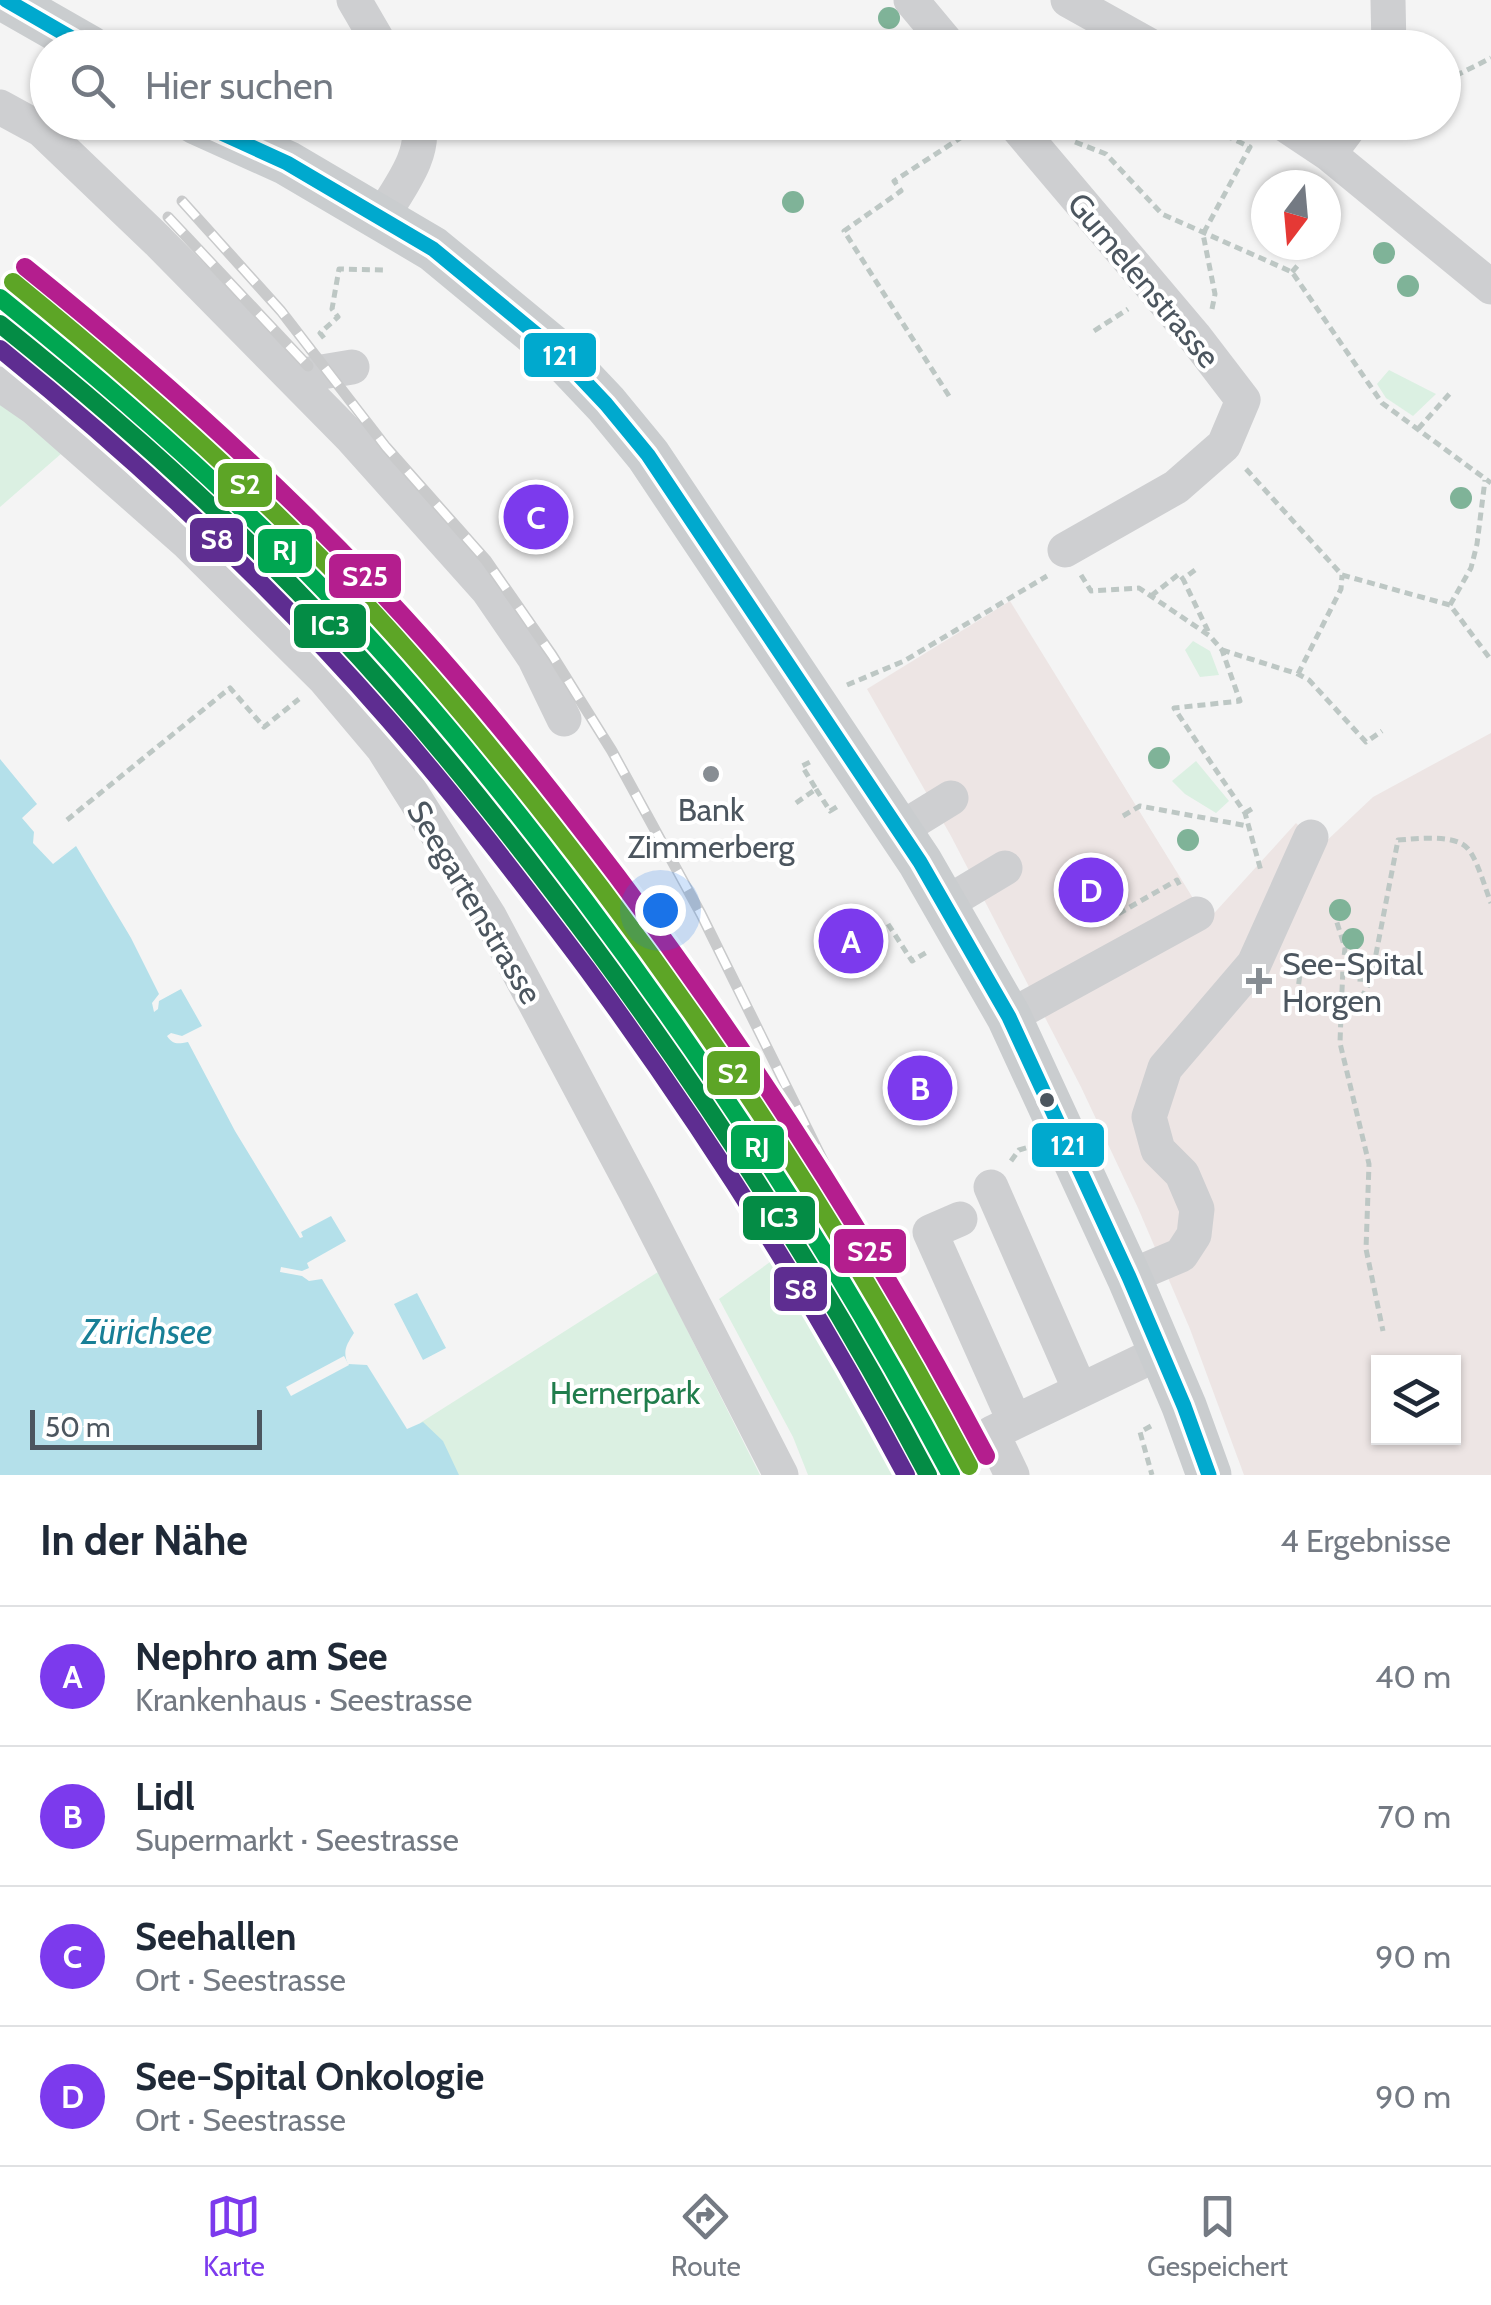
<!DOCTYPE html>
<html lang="de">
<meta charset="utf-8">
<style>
:root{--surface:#fff;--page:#f2f2f3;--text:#1f2937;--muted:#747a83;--line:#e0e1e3;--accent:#7c3aed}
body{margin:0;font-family:Cabin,sans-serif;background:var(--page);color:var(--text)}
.controls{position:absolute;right:30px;bottom:30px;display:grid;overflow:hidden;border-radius:0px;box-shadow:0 2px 8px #0004}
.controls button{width:90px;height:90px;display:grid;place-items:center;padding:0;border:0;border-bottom:2px solid var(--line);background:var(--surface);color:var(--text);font:50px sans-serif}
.compass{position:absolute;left:1251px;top:170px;width:90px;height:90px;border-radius:50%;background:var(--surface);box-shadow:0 2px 8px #0004;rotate:196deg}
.scale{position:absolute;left:30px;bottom:25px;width:232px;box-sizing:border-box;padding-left:10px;border:5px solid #4c565f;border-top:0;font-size:28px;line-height:35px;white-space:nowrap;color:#4c565f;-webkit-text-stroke:8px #fff;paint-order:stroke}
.you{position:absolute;left:660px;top:910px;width:35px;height:35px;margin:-25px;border:8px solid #fff;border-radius:50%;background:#1a73e8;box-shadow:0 0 0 15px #1a73e833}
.badge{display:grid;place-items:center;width:65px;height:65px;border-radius:50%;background:var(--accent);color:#fff;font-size:32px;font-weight:700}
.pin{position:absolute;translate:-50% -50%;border:5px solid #fff;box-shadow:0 2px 10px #0006}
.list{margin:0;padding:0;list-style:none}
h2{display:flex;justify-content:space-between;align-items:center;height:130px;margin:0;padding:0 40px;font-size:42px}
h2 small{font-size:32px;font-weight:400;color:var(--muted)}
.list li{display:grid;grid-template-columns:65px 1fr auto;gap:30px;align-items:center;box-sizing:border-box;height:140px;padding:0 40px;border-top:2px solid var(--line)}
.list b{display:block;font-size:38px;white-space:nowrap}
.list p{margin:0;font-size:32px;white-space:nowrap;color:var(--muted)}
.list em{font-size:32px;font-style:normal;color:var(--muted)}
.icon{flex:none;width:55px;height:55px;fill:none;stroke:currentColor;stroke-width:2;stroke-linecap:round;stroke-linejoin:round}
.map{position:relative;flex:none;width:1491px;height:1475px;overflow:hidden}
.search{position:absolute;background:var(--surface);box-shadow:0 2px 8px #0004;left:30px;right:30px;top:30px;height:110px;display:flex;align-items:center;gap:25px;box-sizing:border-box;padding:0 35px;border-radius:55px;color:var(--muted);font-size:38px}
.sheet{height:690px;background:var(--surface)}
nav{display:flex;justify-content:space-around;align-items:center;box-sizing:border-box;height:140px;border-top:2px solid var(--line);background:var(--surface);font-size:28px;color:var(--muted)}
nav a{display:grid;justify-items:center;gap:5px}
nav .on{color:var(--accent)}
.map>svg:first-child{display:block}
</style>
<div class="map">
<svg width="1491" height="1475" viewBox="0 0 1491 1475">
<rect width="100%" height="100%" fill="#f4f4f4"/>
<path fill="#ede5e4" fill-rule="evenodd" d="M1010 601 1207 921 1296 823 1320 847 1373 797 1491 733V1475H1244L1190 1329 1138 1208 1081 1087 951 836 867 689ZM1378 1362H1454V1438H1378Z"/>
<path fill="#dbf0e2" d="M1389 370 1436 394 1413 416 1386 398 1377 384Z
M0 404 23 419 62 453 0 507Z
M1193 641 1210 651 1219 675 1200 677 1185 650Z
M1196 761 1229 801 1216 813 1185 794 1172 781Z
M788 1249 914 1475H808L793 1437 719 1299Z
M658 1272 760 1475H458L420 1423Z"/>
<path fill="#b4e0ea" d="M0 759 37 804 22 818 34 832 33 843 53 864 76 846 131 938 159 994 152 1003 154 1012 158 1009 159 1001 181 989 202 1026 182 1036 171 1033 167 1036C173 1045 178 1044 188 1042L235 1131 300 1238 303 1237 301 1232 331 1216 346 1241 307 1263 309 1268 302 1271 281 1267 280 1272 302 1276 309 1281 322 1279 354 1333C347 1344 342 1351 348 1364L367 1365 407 1429 423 1422 443 1441 459 1475H0Z
M417 1293 446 1348 423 1360 394 1304Z"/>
<path fill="#f4f4f4" d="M344 1356 349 1365 291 1396 286 1387Z"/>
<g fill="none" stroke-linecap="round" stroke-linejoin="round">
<path stroke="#bdc7c4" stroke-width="5" stroke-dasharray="8 5" stroke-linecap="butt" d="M1444 78 1447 80 1491 58
M1237 122 1252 132
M1075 142 1106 154 1162 214 1292 272 1382 403 1491 483
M1292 272 1299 264
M1212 309 1215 294 1203 234 1250 147 1231 138 1240 124
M1094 331 1128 309
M324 338 320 333 338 317 332 309 339 269 385 270
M949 396 844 231 901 191 894 181 982 124
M1418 429 1452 391
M1246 469 1342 575 1450 605 1491 660
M1195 570 1183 579 1209 633
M1081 575 1091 591 1139 588 1210 636 1222 650 1240 701 1174 708 1245 813 1261 871
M1151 596 1179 574 1183 579
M1450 605 1471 568 1477 544 1485 480
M1222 650 1298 674 1309 680 1366 742 1382 731
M1298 674 1341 589 1342 575
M847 685 904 661 1047 576
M816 789 830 811 838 806
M796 803 816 789 802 766 810 762
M1245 813 1255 807
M1123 816 1140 806 1248 826
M67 820 230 688 264 727 299 699
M1333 910 1345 948 1343 967 1357 979 1371 980 1398 840C1416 839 1457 833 1469 850 1478 862 1485 888 1491 903
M1099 914 1104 922 1177 880 1180 886
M888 924 912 961 927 952
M1371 980 1359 1002 1341 1014 1340 1043 1369 1164 1366 1249 1383 1331
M1286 1004 1297 997 1301 966 1343 967 1341 1014
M1011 1161 1019 1150 1029 1147
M1151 1426 1140 1432 1152 1475"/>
<path stroke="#cecfd1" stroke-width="35" d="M354 0 382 48
M911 0 951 48
M1068 0 1154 48
M1388 0 1389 48
M0 107 42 130 158 241 352 438 488 590 534 657 564 719
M1013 122 1194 336 1243 400 1224 445 1176 487 1065 550
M1281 122 1329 154 1491 287
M1329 154 1353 122
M382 217C397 190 427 155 418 122
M292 377 352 367
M0 384 36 409 187 542 324 678 383 748 489 916 637 1194 781 1475
M899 830 951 798
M945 904 1005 868
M1009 1017 1197 914
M991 1187 1080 1390
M960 1219 930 1232 1015 1422 1161 1352
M1129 1277 1181 1255 1194 1235 1197 1209 1182 1174 1158 1150 1149 1117 1165 1068 1254 964 1311 837
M1012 1475 992 1433 1015 1422"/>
<path stroke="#cacdcf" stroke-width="45" d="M6 0 90 48
M196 122 287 163 433 249 553 348 606 404 648 455 920 862 1009 1017 1129 1277 1184 1406 1209 1475"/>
<defs>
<path id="rail" d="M182 201 281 311 386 447 486 560 552 655 612 751 701 914 963 1444
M168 217 308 366"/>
</defs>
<use href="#rail" stroke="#c9cacb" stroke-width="11"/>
<use href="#rail" stroke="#fff" stroke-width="8" stroke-dasharray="22" stroke-linecap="butt"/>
<defs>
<path id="bus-1" d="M6 0 89 48
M197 122 287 163 433 249 553 348 606 404 648 455 920 862 1009 1017 1129 1277 1184 1406 1209 1475"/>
</defs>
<use href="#bus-1" stroke="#fff" stroke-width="22"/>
<use href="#bus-1" stroke="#00a9ce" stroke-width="15"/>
<defs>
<path id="rail-1" d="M0 298C122 396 238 499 345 612 431 703 510 801 585 901 722 1083 844 1273 951 1475"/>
<path id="rail-2" d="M0 324C118 418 231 519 334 630 427 729 512 836 593 945 718 1114 830 1289 928 1475"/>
<path id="rail-3" d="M13 282C135 381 251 485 360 598 446 690 525 788 601 888 739 1071 862 1263 969 1466"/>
<path id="rail-4" d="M0 349C140 462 271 585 389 720 459 800 523 884 587 969 705 1130 812 1298 906 1475"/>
<path id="rail-5" d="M25 267C148 366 265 470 374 585 461 676 540 775 617 876 755 1060 879 1253 986 1456"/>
</defs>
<use href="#rail-1" stroke="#fff" stroke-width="25"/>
<use href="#rail-2" stroke="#fff" stroke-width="25"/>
<use href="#rail-3" stroke="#fff" stroke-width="25"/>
<use href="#rail-4" stroke="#fff" stroke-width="25"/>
<use href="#rail-5" stroke="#fff" stroke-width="25"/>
<use href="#rail-1" stroke="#00a651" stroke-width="18"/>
<use href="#rail-2" stroke="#048c45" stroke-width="18"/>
<use href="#rail-3" stroke="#5da526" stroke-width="18"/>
<use href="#rail-4" stroke="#5e2d91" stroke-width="18"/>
<use href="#rail-5" stroke="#b41e8e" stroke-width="18"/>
</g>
<g fill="#7fb398">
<circle cx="889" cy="18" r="11"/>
<circle cx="793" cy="202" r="11"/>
<circle cx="1384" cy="253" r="11"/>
<circle cx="1408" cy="286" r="11"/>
<circle cx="1461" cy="498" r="11"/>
<circle cx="1159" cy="758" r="11"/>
<circle cx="1188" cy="840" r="11"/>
<circle cx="1340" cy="910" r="11"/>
<circle cx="1353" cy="939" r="11"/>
</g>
<g fill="#878d93" stroke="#fff" stroke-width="4">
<circle cx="711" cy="774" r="10"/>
<path d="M1254 966h10v10h10v10h-10v10h-10v-10h-10v-10h10z"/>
</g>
<circle fill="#4c565f" stroke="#fff" stroke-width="4" cx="1047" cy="1100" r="9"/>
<g text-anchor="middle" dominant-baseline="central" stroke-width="8" stroke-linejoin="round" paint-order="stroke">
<g font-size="32" fill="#4c565f" stroke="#fff">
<text transform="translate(1144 280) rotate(50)">Gumelenstrasse</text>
<text transform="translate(475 902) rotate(59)">Seegartenstrasse</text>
</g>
<g font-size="32" fill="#4c565f" stroke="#fff">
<text x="711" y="809">Bank<tspan x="711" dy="37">Zimmerberg</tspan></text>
<text x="1282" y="963" text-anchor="start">See-Spital<tspan x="1282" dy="37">Horgen</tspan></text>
</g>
<g font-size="32" fill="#207d4c" stroke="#fff">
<text x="625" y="1392">Hernerpark</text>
</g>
<g font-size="35" font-style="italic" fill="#187f96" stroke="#fff">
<text x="147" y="1331">Zürichsee</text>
</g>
</g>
<g stroke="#fff" stroke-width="4">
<rect x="522" y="331" width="76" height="48" rx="10" fill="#00a9ce"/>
<rect x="216" y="461" width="58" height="48" rx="10" fill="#5da526"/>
<rect x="188" y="516" width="57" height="48" rx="10" fill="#5e2d91"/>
<rect x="256" y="527" width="58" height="48" rx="10" fill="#00a651"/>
<rect x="327" y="552" width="76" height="48" rx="10" fill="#b41e8e"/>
<rect x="292" y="602" width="76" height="48" rx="10" fill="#048c45"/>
<rect x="705" y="1049" width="57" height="48" rx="10" fill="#5da526"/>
<rect x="1030" y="1121" width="76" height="48" rx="10" fill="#00a9ce"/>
<rect x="729" y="1123" width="57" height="48" rx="10" fill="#00a651"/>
<rect x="741" y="1194" width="76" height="48" rx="10" fill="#048c45"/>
<rect x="832" y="1227" width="76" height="48" rx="10" fill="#b41e8e"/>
<rect x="772" y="1265" width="57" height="48" rx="10" fill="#5e2d91"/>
</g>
<g font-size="28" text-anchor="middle" font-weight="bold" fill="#fff">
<text x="560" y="365">121</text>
<text x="245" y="494">S2</text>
<text x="217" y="549">S8</text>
<text x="285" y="560">RJ</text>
<text x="365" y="586">S25</text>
<text x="330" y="635">IC3</text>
<text x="733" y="1083">S2</text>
<text x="1068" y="1155">121</text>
<text x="757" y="1157">RJ</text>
<text x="779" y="1227">IC3</text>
<text x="870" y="1261">S25</text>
<text x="801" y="1299">S8</text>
</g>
</svg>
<div class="controls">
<button><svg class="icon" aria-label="layers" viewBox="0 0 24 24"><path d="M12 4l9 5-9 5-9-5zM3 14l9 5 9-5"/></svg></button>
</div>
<svg class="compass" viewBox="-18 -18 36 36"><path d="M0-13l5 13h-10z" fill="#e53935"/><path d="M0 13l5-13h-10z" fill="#747a83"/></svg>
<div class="scale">50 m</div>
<div class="you"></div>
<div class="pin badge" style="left:851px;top:941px">A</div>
<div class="pin badge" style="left:920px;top:1088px">B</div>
<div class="pin badge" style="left:536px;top:517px">C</div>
<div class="pin badge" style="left:1091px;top:890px">D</div>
<div class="search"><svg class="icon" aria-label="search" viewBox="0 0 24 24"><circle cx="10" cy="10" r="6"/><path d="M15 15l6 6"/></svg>Hier suchen</div>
</div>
<section class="sheet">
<h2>In der Nähe<small>4 Ergebnisse</small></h2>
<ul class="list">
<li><span class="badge">A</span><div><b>Nephro am See</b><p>Krankenhaus · Seestrasse</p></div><em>40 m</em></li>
<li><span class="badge">B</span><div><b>Lidl</b><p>Supermarkt · Seestrasse</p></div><em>70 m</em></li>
<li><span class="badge">C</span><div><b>Seehallen</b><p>Ort · Seestrasse</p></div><em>90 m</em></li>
<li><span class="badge">D</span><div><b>See-Spital Onkologie</b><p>Ort · Seestrasse</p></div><em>90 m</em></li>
</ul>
</section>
<nav>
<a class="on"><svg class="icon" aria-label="map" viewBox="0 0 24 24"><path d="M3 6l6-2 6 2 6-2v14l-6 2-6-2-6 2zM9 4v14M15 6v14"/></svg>Karte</a>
<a><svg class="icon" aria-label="directions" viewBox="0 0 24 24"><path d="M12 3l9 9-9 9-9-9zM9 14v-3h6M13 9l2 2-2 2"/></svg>Route</a>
<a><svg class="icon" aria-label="saved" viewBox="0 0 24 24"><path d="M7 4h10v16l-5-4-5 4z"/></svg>Gespeichert</a>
</nav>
